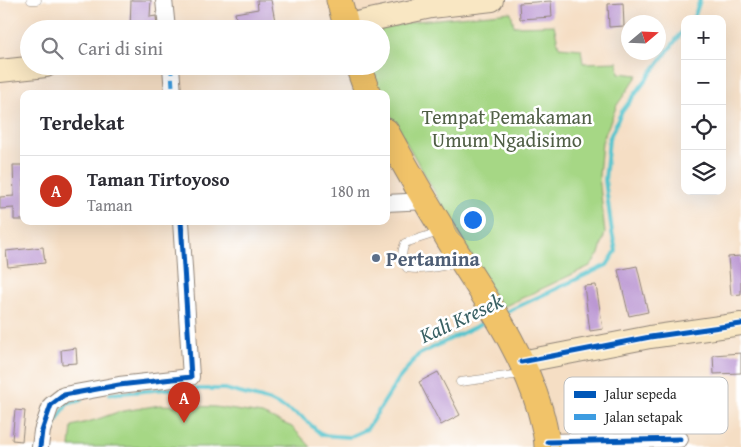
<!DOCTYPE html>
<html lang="id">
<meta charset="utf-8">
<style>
:root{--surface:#fff;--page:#f7f7f7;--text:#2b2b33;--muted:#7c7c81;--line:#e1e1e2;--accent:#c8321e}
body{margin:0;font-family:"Gentium Book Plus",serif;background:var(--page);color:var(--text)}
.controls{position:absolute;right:15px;top:15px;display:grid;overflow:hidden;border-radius:10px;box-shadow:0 5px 20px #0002}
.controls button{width:45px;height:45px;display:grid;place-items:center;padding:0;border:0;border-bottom:1px solid var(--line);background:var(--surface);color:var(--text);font:25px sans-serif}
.compass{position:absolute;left:621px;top:15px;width:45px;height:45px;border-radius:50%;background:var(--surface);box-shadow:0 5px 20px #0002;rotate:71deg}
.you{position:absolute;left:472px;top:219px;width:18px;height:18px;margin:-12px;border:4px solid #fff;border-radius:50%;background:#1a73e8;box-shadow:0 0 0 8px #1a73e833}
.badge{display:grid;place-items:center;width:32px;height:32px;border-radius:50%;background:var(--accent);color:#fff;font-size:16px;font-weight:700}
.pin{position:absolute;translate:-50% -41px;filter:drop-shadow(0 1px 2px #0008)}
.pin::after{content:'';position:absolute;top:26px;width:18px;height:15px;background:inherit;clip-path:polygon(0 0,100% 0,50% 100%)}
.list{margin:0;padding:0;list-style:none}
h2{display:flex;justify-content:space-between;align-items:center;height:65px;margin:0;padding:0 20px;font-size:21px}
h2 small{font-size:16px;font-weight:400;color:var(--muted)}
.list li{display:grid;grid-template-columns:32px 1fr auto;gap:15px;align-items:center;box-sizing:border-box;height:70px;padding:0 20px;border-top:1px solid var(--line)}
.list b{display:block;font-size:19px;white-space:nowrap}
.list p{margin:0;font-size:16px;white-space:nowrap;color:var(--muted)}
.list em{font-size:16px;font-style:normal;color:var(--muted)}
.icon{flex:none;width:28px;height:28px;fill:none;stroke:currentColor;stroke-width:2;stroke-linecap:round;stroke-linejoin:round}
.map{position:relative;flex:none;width:741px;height:447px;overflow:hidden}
.search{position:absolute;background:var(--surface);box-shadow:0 5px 20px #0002;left:20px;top:20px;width:370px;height:55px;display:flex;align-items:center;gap:12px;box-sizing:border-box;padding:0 18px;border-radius:28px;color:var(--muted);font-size:19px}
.panel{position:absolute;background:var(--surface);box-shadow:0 5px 20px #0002;left:20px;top:90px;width:370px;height:135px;border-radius:10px}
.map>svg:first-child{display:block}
</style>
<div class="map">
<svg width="741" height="447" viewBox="0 0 741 447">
<rect width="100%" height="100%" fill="#fff"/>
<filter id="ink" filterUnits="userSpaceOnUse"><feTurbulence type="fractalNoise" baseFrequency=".02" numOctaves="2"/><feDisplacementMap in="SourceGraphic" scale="10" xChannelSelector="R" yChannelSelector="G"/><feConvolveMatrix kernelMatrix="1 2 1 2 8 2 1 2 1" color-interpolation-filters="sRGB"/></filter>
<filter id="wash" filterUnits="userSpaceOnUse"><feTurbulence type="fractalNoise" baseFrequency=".0096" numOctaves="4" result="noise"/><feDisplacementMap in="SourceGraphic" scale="20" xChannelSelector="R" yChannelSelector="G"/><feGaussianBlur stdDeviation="1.12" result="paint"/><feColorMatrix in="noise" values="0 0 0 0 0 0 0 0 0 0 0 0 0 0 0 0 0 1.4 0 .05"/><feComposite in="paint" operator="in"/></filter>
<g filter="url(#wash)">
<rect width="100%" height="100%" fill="#f5dec4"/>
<path fill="#a6d785" stroke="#688158" d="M511 12 514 26 554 25 559 47 581 49 583 63 618 62 619 73 638 75 617 105 602 142 599 176 605 233 599 254 590 266 501 308 386 107V94H379L367 66H381V29L389 27 417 21Z
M160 405 215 407 262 414 292 427 311 447H70L72 426 95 420 118 412Z"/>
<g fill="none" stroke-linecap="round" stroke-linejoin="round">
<path stroke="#57c4cd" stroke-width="4" d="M692 19 695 15 700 0
M504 313 607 265 616 251 612 232 605 180 609 139 621 113 685 28
M110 394 166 389H225L270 401 302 417 322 435 349 437 367 429 398 380 418 355 489 320
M47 445 56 422 67 404 81 400"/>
</g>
<g id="blocks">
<path fill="#ba95d2" d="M131 0H151L150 17 156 16 157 29H130Z
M257 0H271L276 26 259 29H238L235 13 258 9Z
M551 1 552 17 520 19 519 3Z
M623 3 624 26 609 27 608 4Z
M13 165H24V220H14V208L0 209V197L14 196Z
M43 247 45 263 8 267 6 251Z
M741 256V294L731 295 728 257Z
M637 266 648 312 629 316 618 270Z
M596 285 603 329 590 331 584 286Z
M76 348 77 363 62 364 61 350Z
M741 353V373L714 374 713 355Z
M438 372 460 415 441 425 419 382Z
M15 410 25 411 22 441 12 440Z"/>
</g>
</g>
<g filter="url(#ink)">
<use href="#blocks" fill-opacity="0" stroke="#908478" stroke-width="1"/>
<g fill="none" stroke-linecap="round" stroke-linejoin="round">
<defs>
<path id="lane" d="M31 0H37
M439 232 405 243C401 253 401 259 407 268 425 271 442 266 459 263
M460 382 522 374"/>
<path id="street" d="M164 0 167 29
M171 66 173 94
M386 203 427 201
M547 442 680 439
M40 447 42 431 51 405 64 395 119 385 191 377 181 221"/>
<path id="secondary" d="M344 29 361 22 431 7 492 0
M0 71 46 66
M521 362 650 337 741 324"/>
<path id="primary" d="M339 0 347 29
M358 66 368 94
M386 131C406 168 427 204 449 240 482 294 522 348 540 410 543 422 547 435 547 447"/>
</defs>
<use href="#lane" stroke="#908478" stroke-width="9"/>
<use href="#street" stroke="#908478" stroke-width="18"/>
<use href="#secondary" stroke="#908478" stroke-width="24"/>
<use href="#primary" stroke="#908478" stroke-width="27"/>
<use href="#lane" stroke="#fff" stroke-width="8"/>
<use href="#street" stroke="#fff" stroke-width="16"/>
<use href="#secondary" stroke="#f9e7c3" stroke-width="22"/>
<use href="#primary" stroke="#f1c369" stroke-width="25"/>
<path stroke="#3d9ce1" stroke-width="4" stroke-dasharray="8 4" stroke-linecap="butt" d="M171 66 173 94"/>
<defs>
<path id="cycleway" d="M521 362 650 337 741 324
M547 442 680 439
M40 447 42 431 51 405 64 395 119 385 191 377 181 221"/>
</defs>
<use href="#cycleway" stroke="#fff" stroke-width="8"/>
<use href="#cycleway" stroke="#0057b8" stroke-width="5"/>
</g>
</g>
<circle fill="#5c6f8a" stroke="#fff" stroke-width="2" cx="376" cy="258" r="5"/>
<g text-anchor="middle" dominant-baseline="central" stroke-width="5" stroke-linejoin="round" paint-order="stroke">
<g font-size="20" fill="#505f46" stroke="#fff">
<text x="507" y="116">Tempat Pemakaman<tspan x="507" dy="23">Umum Ngadisimo</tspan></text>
</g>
<g font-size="20" font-weight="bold" fill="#4e5e75" stroke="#fff" text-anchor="start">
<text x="386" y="258">Pertamina</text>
</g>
<g font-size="21" font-style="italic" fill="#3a6164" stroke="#fff">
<text transform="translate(461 318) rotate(-25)">Kali Kresek</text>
</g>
</g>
<rect x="564" y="377" width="164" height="57" rx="8" fill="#fff" stroke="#bfbfbf" stroke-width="1"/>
<rect x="574" y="391" width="22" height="7" fill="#0057b8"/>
<rect x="574" y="414" width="22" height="6" fill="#3d9ce1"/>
<g font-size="14" fill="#2b2b2b">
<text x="605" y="399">Jalur sepeda</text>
<text x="605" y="422">Jalan setapak</text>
</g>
</svg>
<div class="controls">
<button>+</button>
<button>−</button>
<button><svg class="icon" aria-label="locate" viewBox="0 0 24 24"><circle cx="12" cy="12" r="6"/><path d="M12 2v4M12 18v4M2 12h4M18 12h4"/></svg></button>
<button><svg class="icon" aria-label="layers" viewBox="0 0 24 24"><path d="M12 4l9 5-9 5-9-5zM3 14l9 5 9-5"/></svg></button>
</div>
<svg class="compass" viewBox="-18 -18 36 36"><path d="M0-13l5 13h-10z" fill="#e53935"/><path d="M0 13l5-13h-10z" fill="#7c7c81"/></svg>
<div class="you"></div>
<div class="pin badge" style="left:184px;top:423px">A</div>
<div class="search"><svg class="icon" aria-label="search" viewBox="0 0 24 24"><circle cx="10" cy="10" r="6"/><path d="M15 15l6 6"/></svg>Cari di sini</div>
<section class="panel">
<h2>Terdekat<small></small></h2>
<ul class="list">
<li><span class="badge">A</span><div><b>Taman Tirtoyoso</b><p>Taman</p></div><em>180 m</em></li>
</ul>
</section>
</div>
